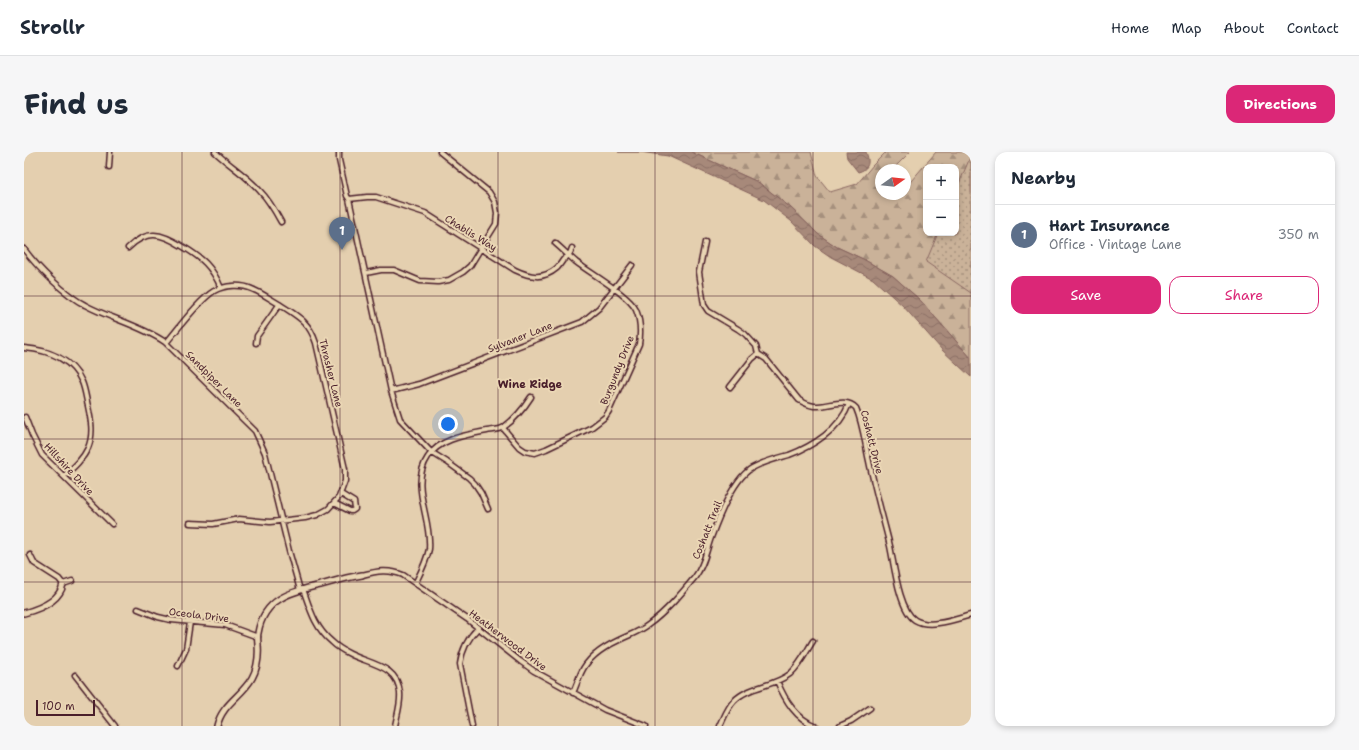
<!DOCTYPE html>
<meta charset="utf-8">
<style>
:root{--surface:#fff;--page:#f6f6f7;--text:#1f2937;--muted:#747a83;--line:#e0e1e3;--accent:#db2777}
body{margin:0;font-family:"Shantell Sans",sans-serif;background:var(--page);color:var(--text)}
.controls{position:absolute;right:12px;top:12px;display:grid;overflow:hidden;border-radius:8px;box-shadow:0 2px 6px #0003}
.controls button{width:36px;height:36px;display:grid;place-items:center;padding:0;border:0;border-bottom:1px solid var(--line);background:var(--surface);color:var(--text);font:20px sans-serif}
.compass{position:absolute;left:851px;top:12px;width:36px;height:36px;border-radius:50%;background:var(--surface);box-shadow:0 2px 6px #0003;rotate:75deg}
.scale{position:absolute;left:12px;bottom:10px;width:59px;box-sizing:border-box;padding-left:4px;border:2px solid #4a1f2b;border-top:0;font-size:11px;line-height:14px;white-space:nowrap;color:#4a1f2b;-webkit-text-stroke:3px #ead6b4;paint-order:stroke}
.you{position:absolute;left:424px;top:272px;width:14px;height:14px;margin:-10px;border:3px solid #fff;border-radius:50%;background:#1a73e8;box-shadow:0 0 0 6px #1a73e833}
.badge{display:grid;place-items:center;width:26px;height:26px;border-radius:50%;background:var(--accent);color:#fff;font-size:13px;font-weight:700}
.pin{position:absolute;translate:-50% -33px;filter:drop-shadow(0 1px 2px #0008)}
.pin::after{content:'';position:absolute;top:21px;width:14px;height:12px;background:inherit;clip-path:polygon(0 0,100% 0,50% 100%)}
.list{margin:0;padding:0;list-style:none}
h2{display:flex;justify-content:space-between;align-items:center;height:52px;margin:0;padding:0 16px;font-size:17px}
h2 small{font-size:13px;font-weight:400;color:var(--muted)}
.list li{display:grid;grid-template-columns:26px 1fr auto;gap:12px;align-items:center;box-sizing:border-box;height:60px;padding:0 16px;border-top:1px solid var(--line)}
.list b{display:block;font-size:15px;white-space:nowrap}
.list p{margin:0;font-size:13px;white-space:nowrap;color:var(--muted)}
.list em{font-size:13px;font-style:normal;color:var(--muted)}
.actions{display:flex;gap:8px;padding:12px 16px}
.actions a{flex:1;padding:9px 0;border:1px solid var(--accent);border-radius:12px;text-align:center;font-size:14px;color:var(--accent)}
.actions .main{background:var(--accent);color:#fff}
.map{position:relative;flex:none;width:947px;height:574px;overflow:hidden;border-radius:12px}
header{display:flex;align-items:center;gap:24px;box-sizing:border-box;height:56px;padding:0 20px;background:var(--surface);border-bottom:1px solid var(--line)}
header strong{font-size:19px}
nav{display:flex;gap:22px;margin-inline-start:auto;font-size:14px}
.intro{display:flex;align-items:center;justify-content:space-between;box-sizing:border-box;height:96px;padding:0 24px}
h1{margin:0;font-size:28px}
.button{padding:10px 18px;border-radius:12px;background:var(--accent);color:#fff;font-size:14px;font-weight:700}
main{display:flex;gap:24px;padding:0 24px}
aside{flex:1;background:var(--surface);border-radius:12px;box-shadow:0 2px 6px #0003}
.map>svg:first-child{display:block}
</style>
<header>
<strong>Strollr</strong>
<nav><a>Home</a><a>Map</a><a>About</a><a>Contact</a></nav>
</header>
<div class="intro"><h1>Find us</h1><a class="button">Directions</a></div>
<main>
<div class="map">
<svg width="947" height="574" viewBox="0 0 947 574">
<defs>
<pattern id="forest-firs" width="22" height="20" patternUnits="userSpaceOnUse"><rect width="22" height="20" fill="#cab299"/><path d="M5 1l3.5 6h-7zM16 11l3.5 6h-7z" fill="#a6907d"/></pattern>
<pattern id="park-dots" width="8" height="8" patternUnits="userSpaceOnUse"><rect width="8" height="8" fill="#cab299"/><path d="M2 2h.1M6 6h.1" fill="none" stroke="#a6907d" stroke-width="1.8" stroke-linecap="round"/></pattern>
<pattern id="water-waves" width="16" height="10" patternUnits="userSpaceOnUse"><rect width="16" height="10" fill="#a7897a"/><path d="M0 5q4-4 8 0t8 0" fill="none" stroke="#8a6f64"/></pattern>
</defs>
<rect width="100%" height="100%" fill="#e4cfaf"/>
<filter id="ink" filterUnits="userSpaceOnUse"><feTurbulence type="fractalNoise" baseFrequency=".025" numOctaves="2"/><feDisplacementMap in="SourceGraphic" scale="8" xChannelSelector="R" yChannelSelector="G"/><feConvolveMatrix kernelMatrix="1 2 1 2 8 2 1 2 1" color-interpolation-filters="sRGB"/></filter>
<g filter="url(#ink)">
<path fill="url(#forest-firs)" stroke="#8a6862" d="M667 0H787L793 24 806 40 833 32 849 13 862 0H886L868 18H857V42H881V36L912 0H947V42L932 75V15H902V81H930L947 122V206L896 148 869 124 839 107 813 95 794 82 767 56 734 30Z"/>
<path fill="url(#park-dots)" stroke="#8a6862" d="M947 3V141L902 110 914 81H932V39Z"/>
<path fill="url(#water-waves)" stroke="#825f5a" d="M594 0H667L734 30 767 56 794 82 813 95 839 107 869 124 896 148 947 206V225L918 198 879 154 849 127 807 105 791 94 767 69 740 48 644 4 616 0Z
M822 0H842C846 10 845 17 834 20L823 6Z"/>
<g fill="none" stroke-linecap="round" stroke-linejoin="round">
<defs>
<path id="minor" d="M191 0C205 13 223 24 236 39 245 48 251 59 257 70
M315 0V8L323 44 325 47 367 239 376 267 407 300 423 310 445 326 451 332 457 341 464 357
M85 15 86 0
M325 47 343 45H352L401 61 491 118C506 125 519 128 533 116 535 114 537 111 539 108 544 104 546 103 548 96
M681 90 675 120 680 153 684 159 714 177 721 182 732 194 734 202 742 207 775 248C780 251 784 253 790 254 803 255 822 245 832 256 839 272 841 292 845 309 851 338 859 366 866 394 870 412 875 458 891 468 906 477 932 467 947 463
M104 96C123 77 137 81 158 94 178 106 188 114 197 136
M0 97C13 115 41 143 61 153 87 167 116 173 141 190L231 279 237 292 241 301 265 399 276 438
M342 121 357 118H370L396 129 414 130 425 128 439 120 446 114 457 96 472 72 473 61 471 50 465 40 416 0
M142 191C154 177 175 148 190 139 201 133 217 132 228 137 238 141 246 147 255 152 273 164 285 169 292 191L321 317V329L315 345 304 357 293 363 281 366 246 370 215 367 189 372 166 371
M232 191 233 184 255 153
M0 196C24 198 48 207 58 230 61 237 62 246 64 254 67 268 70 282 64 296 59 307 50 315 40 324
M706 235 728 207 734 202
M367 239 395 232 558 170 575 156 608 113
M1 265 8 283 18 303 88 372
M479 276 495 295 501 299 511 301 522 297 568 275 581 265 585 259 615 192C617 180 617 170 612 158 605 143 566 121 552 110 545 104 538 97 531 91
M310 351 326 359H328L331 357 330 350 317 342
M6 403 10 411 35 427 39 432 48 429
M338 423C353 419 365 417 379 423L443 467 496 509 510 519 581 558 622 574
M392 430C397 420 403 408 405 397 408 366 385 333 404 305 416 286 443 283 463 279 468 278 476 278 480 275 491 267 500 256 507 245
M279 437C286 457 291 476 308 490 313 495 320 499 326 502 345 512 374 513 376 541 377 552 373 563 371 574
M114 457 134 465 147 468 201 473 234 485
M154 514 162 497 166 470
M51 523 91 574
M753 529C761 548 772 567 792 574
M549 541C552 534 554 528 557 521 564 505 580 495 595 488 605 483 615 480 624 473 642 460 657 442 671 425 681 412 682 398 688 383 695 364 709 330 725 318 737 310 751 307 765 303 789 294 816 277 825 252
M448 574 436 512C438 497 444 486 454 476
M696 574C700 566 703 556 710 549 724 534 749 535 766 522 776 513 782 500 789 489
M816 574 827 569 846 556"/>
<path id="tertiary" d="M0 461C15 457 36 449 39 432
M193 574C198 552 218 544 228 526 234 515 235 505 234 493 234 489 233 485 234 481 240 446 267 440 297 433 311 429 324 425 338 423"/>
</defs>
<use href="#minor" stroke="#4a1f2b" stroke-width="7"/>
<use href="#tertiary" stroke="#4a1f2b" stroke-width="8"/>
<use href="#minor" stroke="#ead6b4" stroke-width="4"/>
<use href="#tertiary" stroke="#ead6b4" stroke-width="5"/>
</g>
</g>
<path fill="none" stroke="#4a1f2b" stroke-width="1" stroke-opacity="0.55" d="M158 0V574M316 0V574M474 0V574M631 0V574M789 0V574M0 144H947M0 287H947M0 430H947"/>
<g text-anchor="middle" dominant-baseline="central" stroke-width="4" stroke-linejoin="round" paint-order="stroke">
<g font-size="10" fill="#4a1f2b" stroke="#ead6b4">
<text transform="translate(447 81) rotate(32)">Chablis Way</text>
<text transform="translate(496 185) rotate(-21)">Sylvaner Lane</text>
<text transform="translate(593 218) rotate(-68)">Burgundy Drive</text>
<text transform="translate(307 221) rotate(76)">Thrasher Lane</text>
<text transform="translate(190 227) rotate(45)">Sandpiper Lane</text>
<text transform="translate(848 290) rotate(76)">Coshatt Drive</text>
<text transform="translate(45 317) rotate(47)">Hillshire Drive</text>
<text transform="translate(683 378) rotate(-68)">Coshatt Trail</text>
<text transform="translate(175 463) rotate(7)">Oceola Drive</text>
<text transform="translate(484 488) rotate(37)">Heatherwood Drive</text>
</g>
<g font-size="11" font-weight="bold" fill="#4a1f2b" stroke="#ead6b4">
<text x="506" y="232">Wine Ridge</text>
</g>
</g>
</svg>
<div class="controls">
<button>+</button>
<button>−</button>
</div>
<svg class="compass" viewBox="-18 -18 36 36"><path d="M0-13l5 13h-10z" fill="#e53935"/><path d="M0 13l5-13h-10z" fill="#747a83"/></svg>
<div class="scale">100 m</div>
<div class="you"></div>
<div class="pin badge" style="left:318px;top:98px;background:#5c6f8a">1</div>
</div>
<aside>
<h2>Nearby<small></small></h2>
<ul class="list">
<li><span class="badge" style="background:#5c6f8a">1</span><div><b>Hart Insurance</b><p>Office · Vintage Lane</p></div><em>350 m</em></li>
</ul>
<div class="actions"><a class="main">Save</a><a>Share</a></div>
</aside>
</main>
